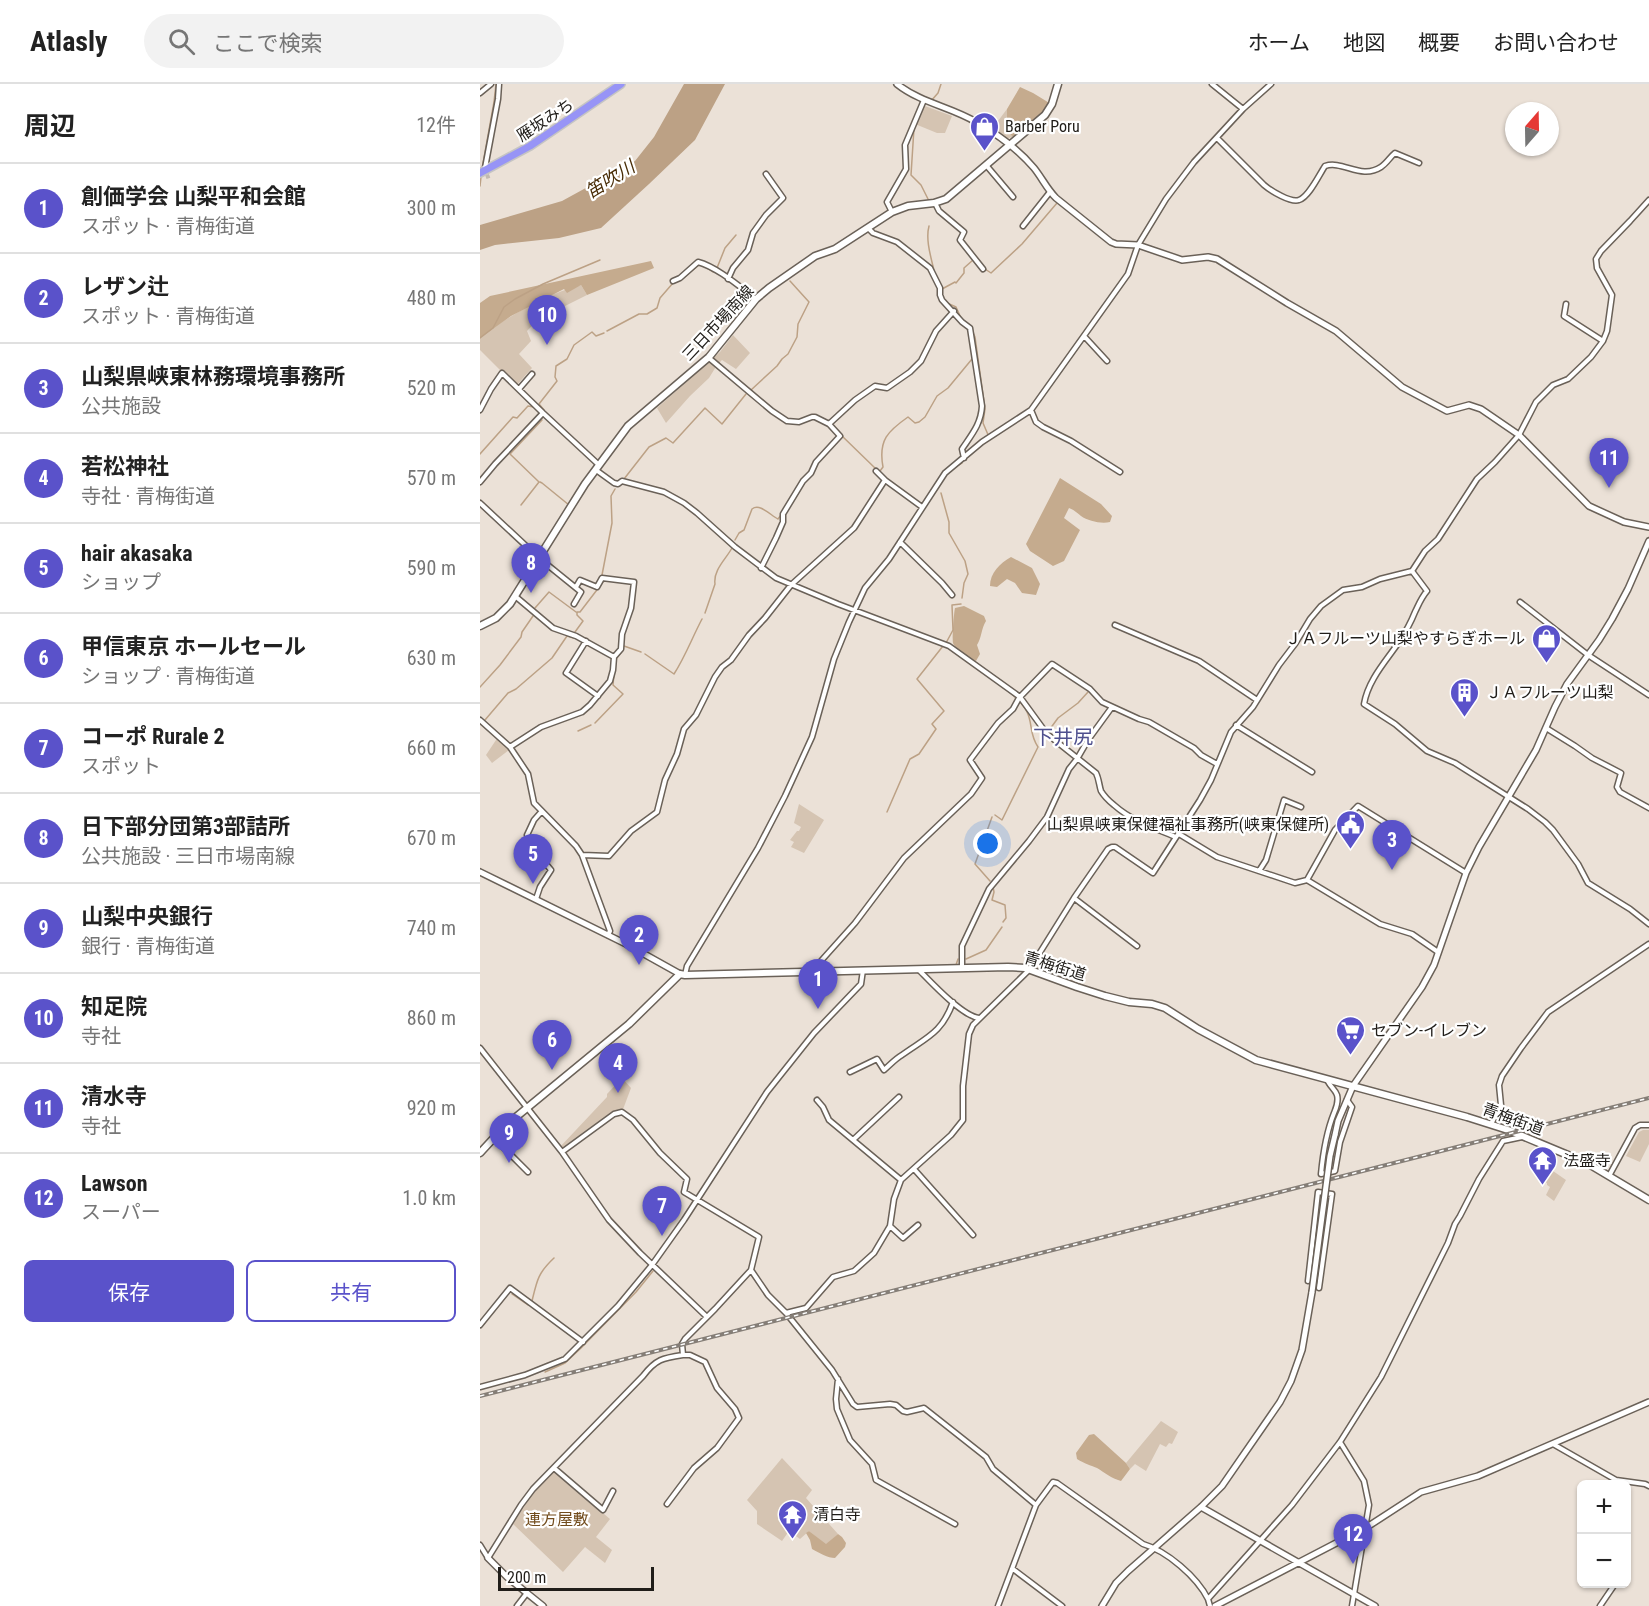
<!DOCTYPE html>
<html lang="ja">
<meta charset="utf-8">
<style>
:root{--surface:#fff;--page:#f2f2f2;--text:#222;--muted:#767676;--line:#e0e0e0;--accent:#5a52ca}
body{margin:0;font-family:"Roboto Condensed","Noto Sans JP",sans-serif;background:var(--page);color:var(--text)}
.controls{position:absolute;right:18px;bottom:18px;display:grid;overflow:hidden;border-radius:9px;box-shadow:0 2px 4px #0004}
.controls button{width:54px;height:54px;display:grid;place-items:center;padding:0;border:0;border-bottom:2px solid var(--line);background:var(--surface);color:var(--text);font:30px sans-serif}
.compass{position:absolute;left:1025px;top:18px;width:54px;height:54px;border-radius:50%;background:var(--surface);box-shadow:0 2px 4px #0004;rotate:20deg}
.scale{position:absolute;left:18px;bottom:15px;width:156px;box-sizing:border-box;padding-left:6px;border:3px solid #201d19;border-top:0;font-size:16px;line-height:21px;white-space:nowrap;color:#201d19;-webkit-text-stroke:4px #fff;paint-order:stroke}
.you{position:absolute;left:508px;top:760px;width:21px;height:21px;margin:-15px;border:4px solid #fff;border-radius:50%;background:#1a73e8;box-shadow:0 0 0 9px #1a73e833}
.badge{display:grid;place-items:center;width:39px;height:39px;border-radius:50%;background:var(--accent);color:#fff;font-size:20px;font-weight:700}
.pin{position:absolute;translate:-50% -50px;filter:drop-shadow(0 2px 3px #0008)}
.pin::after{content:'';position:absolute;top:32px;width:21px;height:18px;background:inherit;clip-path:polygon(0 0,100% 0,50% 100%)}
.list{margin:0;padding:0;list-style:none}
h2{display:flex;justify-content:space-between;align-items:center;height:78px;margin:0;padding:0 24px;font-size:26px}
h2 small{font-size:20px;font-weight:400;color:var(--muted)}
.list li{display:grid;grid-template-columns:39px 1fr auto;gap:18px;align-items:center;box-sizing:border-box;height:90px;padding:0 24px;border-top:2px solid var(--line)}
.list b{display:block;font-size:22px;white-space:nowrap}
.list p{margin:0;font-size:20px;white-space:nowrap;color:var(--muted)}
.list em{font-size:20px;font-style:normal;color:var(--muted)}
.actions{display:flex;gap:12px;padding:18px 24px}
.actions a{flex:1;padding:14px 0;border:2px solid var(--accent);border-radius:9px;text-align:center;font-size:21px;color:var(--accent)}
.actions .main{background:var(--accent);color:#fff}
.icon{flex:none;width:33px;height:33px;fill:none;stroke:currentColor;stroke-width:2;stroke-linecap:round;stroke-linejoin:round}
.map{position:relative;flex:none;width:1169px;height:1522px;overflow:hidden}
header{display:flex;align-items:center;gap:36px;box-sizing:border-box;height:84px;padding:0 30px;background:var(--surface);border-bottom:2px solid var(--line)}
header strong{font-size:28px}
nav{display:flex;gap:33px;margin-inline-start:auto;font-size:21px}
.search{width:420px;height:54px;background:var(--page);display:flex;align-items:center;gap:15px;box-sizing:border-box;padding:0 21px;border-radius:33px;color:var(--muted);font-size:22px}
main{display:flex}
aside{flex:1;background:var(--surface)}
.map>svg:first-child{display:block}
</style>
<header>
<strong>Atlasly</strong>
<div class="search"><svg class="icon" aria-label="search" viewBox="0 0 24 24"><circle cx="10" cy="10" r="6"/><path d="M15 15l6 6"/></svg>ここで検索</div>
<nav><a>ホーム</a><a>地図</a><a>概要</a><a>お問い合わせ</a></nav>
</header>
<main>
<aside>
<h2>周辺<small>12件</small></h2>
<ul class="list">
<li><span class="badge">1</span><div><b>創価学会 山梨平和会館</b><p>スポット · 青梅街道</p></div><em>300 m</em></li>
<li><span class="badge">2</span><div><b>レザン辻</b><p>スポット · 青梅街道</p></div><em>480 m</em></li>
<li><span class="badge">3</span><div><b>山梨県峡東林務環境事務所</b><p>公共施設</p></div><em>520 m</em></li>
<li><span class="badge">4</span><div><b>若松神社</b><p>寺社 · 青梅街道</p></div><em>570 m</em></li>
<li><span class="badge">5</span><div><b>hair akasaka</b><p>ショップ</p></div><em>590 m</em></li>
<li><span class="badge">6</span><div><b>甲信東京 ホールセール</b><p>ショップ · 青梅街道</p></div><em>630 m</em></li>
<li><span class="badge">7</span><div><b>コーポ Rurale 2</b><p>スポット</p></div><em>660 m</em></li>
<li><span class="badge">8</span><div><b>日下部分団第3部詰所</b><p>公共施設 · 三日市場南線</p></div><em>670 m</em></li>
<li><span class="badge">9</span><div><b>山梨中央銀行</b><p>銀行 · 青梅街道</p></div><em>740 m</em></li>
<li><span class="badge">10</span><div><b>知足院</b><p>寺社</p></div><em>860 m</em></li>
<li><span class="badge">11</span><div><b>清水寺</b><p>寺社</p></div><em>920 m</em></li>
<li><span class="badge">12</span><div><b>Lawson</b><p>スーパー</p></div><em>1.0 km</em></li>
</ul>
<div class="actions"><a class="main">保存</a><a>共有</a></div>
</aside>
<div class="map">
<svg width="1169" height="1522" viewBox="0 0 1169 1522">
<rect width="100%" height="100%" fill="#ebe1d7"/>
<path fill="#d5c4b2" d="M445 22 472 32 465 49H457L435 40 442 24Z
M527 25V47L533 53 525 55 512 45Z
M101 201 107 211 71 229 66 227 47 247 51 257 39 270 52 284 36 302 0 266V252C31 232 65 210 101 201Z
M253 251 270 269 256 285 242 276 237 281 229 294 210 312 186 339 177 324 240 268Z
M18 653 29 666 12 679 6 671Z
M319 720 344 736 324 769 311 763 314 758 310 756 317 747H319L321 743 314 739Z
M142 994 151 1004 142 1028 134 1030 82 1068 79 1064 127 1013V1010Z
M1163 1046H1169V1060L1160 1078 1146 1072 1159 1048Z
M1069 1078 1073 1087 1086 1096 1074 1117 1066 1111 1070 1103 1067 1101V1099L1059 1094Z
M681 1337 698 1348 692 1360 689 1359 686 1363 680 1360 666 1387 655 1380 650 1385 646 1379Z
M302 1374 332 1406 326 1414 358 1450 346 1461 329 1447 320 1455 309 1447 302 1457 277 1440V1427L267 1416Z
M74 1388 130 1435 116 1453 132 1466 125 1479 105 1463 83 1488 33 1440 55 1406Z"/>
<path fill="#c5ab8e" d="M540 3 553 9 571 20 565 29 533 53 527 47V25Z
M171 177 174 184 107 211 101 201 87 209 84 205 31 232 0 254V219L10 212Z
M580 394 621 420 632 432 630 438C621 440 608 437 601 432 596 428 594 426 589 424L584 434 600 446 584 477 573 482 550 467 546 460Z
M531 473 552 484 560 500 556 511 542 509 535 499 527 495 517 503 510 502C510 489 520 479 531 473Z
M484 522 504 532 506 537C501 545 502 553 497 561L500 570 496 577C490 575 475 565 473 559 472 556 474 527 475 524Z
M614 1350 646 1379 650 1385 641 1397C631 1394 625 1389 617 1384 610 1381 605 1380 597 1375L596 1369 609 1351Z
M329 1447 346 1460 358 1450 362 1453 366 1459 365 1463 355 1474C348 1474 339 1469 332 1465L330 1456 326 1449Z"/>
<path fill="#bca185" d="M204 0H245L215 56 169 100 121 144 79 154 15 161 0 166V141L82 117 155 77 174 53Z"/>
<g fill="none" stroke-linecap="round" stroke-linejoin="round">
<path stroke="#bca185" stroke-width="1.5" d="M451 17 458 9 461 0
M434 44 431 91 441 101 449 117
M2 85 14 18 16 0
M0 102 1 93
M449 142C445 157 452 176 455 191
M224 182 233 188
M237 184 245 164 256 151
M505 185 511 189 542 160 577 119
M198 197 201 196 220 180
M462 205 475 198 476 199 484 189V184L493 176
M467 219 476 223 481 234
M491 244 495 253 505 325 503 339 509 353
M127 247 159 230H167L177 224 180 214 193 199
M0 254 13 244 24 223 35 215 63 200 120 176
M271 306 297 282 302 275 308 270 317 253 318 240 329 218 310 197
M64 326 59 320 77 297 75 293 76 282 87 275 94 261 112 248 116 252 124 249
M361 351 396 385
M0 370 33 333 37 334 48 322 54 323
M475 383 482 379
M400 387 403 383C398 356 408 347 428 333L435 339 439 338 445 333 457 312 468 304 492 275
M144 395 169 363 186 354 193 359 225 324 242 340 266 310
M60 398 62 399 89 421
M461 409 469 438V449L485 477 488 490 484 499 482 514
M41 421 59 398 30 370 62 336
M255 456 259 449 264 446 272 425C280 419 290 431 298 435L301 431
M122 491 132 439 131 412 135 405
M55 524 69 508 96 528
M225 529 235 500C233 486 246 475 252 464
M95 548 103 537 97 531V528H100L123 498
M466 559 473 546 472 521 481 520
M144 562 161 568
M468 564C486 577 540 610 547 628 553 640 549 650 558 663L522 736 515 731
M165 570 194 590C205 573 212 554 222 535
M136 575 142 567
M0 603 20 581 41 553 42 548 53 532
M5 636 28 609 36 605 72 574 87 552 94 554
M115 639 143 610 133 601 134 589
M98 647 111 641
M567 649 578 634 598 619 608 608
M407 728 430 675 439 670 456 645 452 640 464 627 437 595 463 562
M510 797 495 780 512 733
M513 803 514 808 512 816 525 821 526 834 523 838
M486 875 506 866 522 843
M476 881 478 875
M32 1210 48 1221
M52 1217C57 1196 58 1189 74 1174
M65 1288 85 1279 101 1264 156 1208 173 1187"/>
<path stroke="#c2bab1" stroke-width="4" stroke-dasharray="4 2" stroke-linecap="butt" d="M5 85 9 96"/>
<defs>
<path id="minor" d="M732 0 763 25
M0 9 11 0
M737 54 784 101C791 107 811 119 819 116 829 113 839 91 845 82 863 76 881 96 901 83 907 79 910 73 915 69L939 79
M506 81 533 113
M5 84 18 15 19 0
M455 119 459 127 484 148 480 156 503 185
M412 128 407 118 426 85 425 61 444 16
M543 142 570 108
M388 144 393 149 417 158 450 184 460 204V211L462 216 482 238 490 244 502 322C501 340 492 350 482 365L484 374
M248 195 253 184 268 166 273 149 286 131 303 114 286 90
M193 197 200 194 218 178C237 183 260 203 276 215
M1086 220 1084 232 1123 257
M604 252 627 277
M229 274 292 327 307 337 319 338 332 333H335L349 340 360 352 336 378 331 389 323 397 303 430V438L296 454 281 484
M39 305 52 290
M0 326 11 305 22 289 63 329 119 381
M551 326 556 338 563 343 591 357 640 388
M349 340 375 316 395 302 407 304 430 288 441 277 456 247 474 227
M116 386 134 399 138 400 142 397 184 408 204 419 217 429 255 463 296 494 358 520 469 562 540 613 567 650 616 689C619 695 619 701 621 707 624 712 629 717 634 721 652 737 674 744 696 753
M405 396 442 423
M0 398 15 380 63 329
M0 419 59 474 101 508 94 520
M420 458 462 499 472 511
M932 487 947 507C941 514 939 520 935 528 931 538 925 549 919 558 906 577 888 596 884 620L915 640 947 667 975 679 1048 725 1065 738 1073 746 1098 780 1108 799 1150 825 1169 840
M35 512 73 544 96 552 134 573
M1040 518 1108 571 1169 611
M635 541 719 577 777 616
M106 557 86 589 118 612
M0 636 30 663 48 690 54 719 96 762 102 771 130 847 128 851
M756 641 832 688
M1066 644 1095 662 1112 674 1141 689 1137 703 1140 708 1169 724
M30 663 61 643 102 628 110 621 130 597 133 586 134 573 141 565 142 550 151 524 154 498 122 494 117 503 100 496 96 503
M821 723 804 716 786 776 779 787 815 799 827 796 855 746 878 722 986 789
M699 750 737 773 779 787
M102 771 129 772 151 747 177 728 185 696 197 670 204 645 216 631 235 593 242 583 251 576 269 551 285 534 311 501 374 444 405 396 396 387
M827 796 900 840 932 850 958 868
M594 814 657 862
M56 815 60 803 71 786 61 774 47 751 54 736 62 727
M482 884V862L509 805 549 757 567 733 589 685 597 675 608 656 632 623
M438 885C451 898 482 932 499 934
M332 887 375 839 424 774 491 710 502 694 490 676 518 639 533 625 539 614 572 580 610 605 622 618 659 635 669 638 714 664 721 671 737 680
M205 891 207 882 278 764 305 712 332 653 354 575 369 538 385 504 409 475 465 389 502 358 551 326 648 190 658 161 686 115 714 78 763 25 791 0
M0 964 82 1068 129 1136 160 1169 227 1233
M370 988 397 975 404 986C410 981 415 975 422 971 447 953 462 949 473 918
M847 995C849 1002 855 1005 857 1011 859 1018 856 1024 854 1029 846 1049 843 1069 841 1090L855 1087 860 1058 872 1023 867 1016
M337 1016 343 1023 349 1036 421 1096
M1011 1040 1021 1021 1019 1001 1022 992 1041 964 1068 928 1169 860
M14 1054 48 1088
M373 1056 419 1013
M434 1085 493 1151
M1129 1092 1155 1044 1160 1041H1169
M410 1142 423 1154 438 1141
M271 1186 288 1211 306 1229 352 1286 373 1320 377 1323 410 1320 416 1321 423 1327 427 1328 444 1324 506 1373 513 1385 556 1421
M828 1197 838 1108 852 1110 839 1204
M306 1229 326 1224 353 1193 374 1187 394 1169 410 1142 414 1115 421 1096 471 1051 483 1036V1002L489 950 493 941 549 886 594 814 628 765 632 763H635L673 789 720 716 731 696 751 648 773 623 799 581 815 560 830 535 841 522 863 506 882 503 900 495 932 487 945 467 958 455 997 395 1015 378 1039 351 1056 318 1073 301 1088 295 1111 273 1123 257 1127 247 1132 211 1117 184 1116 175 1121 167 1150 137 1169 116
M0 1241 30 1204 103 1258
M358 1295 356 1315 357 1325 370 1356 392 1380 396 1396 475 1440
M0 1303 45 1291 85 1275 138 1222 172 1181 204 1136 287 1008 334 949 381 900 383 886
M860 1358 884 1397 889 1421 872 1522
M1073 1360 1136 1396 1165 1400 1169 1402
M74 1384 123 1426 133 1407
M187 1420 214 1384 237 1364 259 1334 255 1325 237 1304 225 1278 210 1271H203
M0 1461 8 1474 41 1421 53 1405 163 1292C176 1275 183 1274 203 1271L202 1260 205 1255 235 1225 271 1186 279 1153 204 1108 207 1095 180 1069 153 1036 142 1028 134 1030 82 1068
M533 1485 582 1522
M37 1522 47 1509
M518 1522 556 1421 573 1398 577 1399 663 1460C687 1467 717 1493 728 1515
M730 1522 728 1515 812 1421 860 1358 901 1293 968 1159 975 1140 980 1132 999 1095 1023 1057 1042 1053
M1120 1522 1135 1500"/>
<path id="tertiary" d="M417 0C441 19 471 23 496 38 517 50 539 66 554 84 562 94 567 105 576 114L631 158 636 160 658 161 702 176 728 173 737 175 807 219 856 247 922 303 967 327 989 321 1001 325 1039 351 1109 422 1144 438 1169 443
M0 788 148 861 200 890
M855 1051 858 1037 873 1002 942 903 954 881 986 789 999 763 1056 666 1075 623 1087 600 1119 556 1132 535 1148 505 1169 457
M721 1423 895 1522
M8 1474 27 1493 63 1522
M622 1522 636 1499 648 1487 721 1423 742 1402 800 1318 811 1297 822 1266 832 1208
M735 1522 887 1443 941 1408 998 1392 1169 1318"/>
<path id="secondary" d="M0 542 16 534 30 520 105 400 148 342 229 273 276 215 289 204 335 172 355 165 412 128 428 122 454 119 466 115 565 31 572 20 578 0
M0 1069 24 1043 149 940 200 890 205 891 528 883 545 884 597 903 625 912 649 918 672 920 685 924 718 945 776 976 987 1033 1028 1046 1107 1079 1169 1116"/>
<path id="trunk" d="M0 89 50 62 141 0"/>
</defs>
<use href="#minor" stroke="#6a6158" stroke-width="7"/>
<use href="#tertiary" stroke="#6a6158" stroke-width="8"/>
<use href="#secondary" stroke="#6a6158" stroke-width="9"/>
<use href="#trunk" stroke="#c5c4c3" stroke-width="10"/>
<use href="#minor" stroke="#fff" stroke-width="4"/>
<use href="#tertiary" stroke="#fff" stroke-width="5"/>
<use href="#secondary" stroke="#fff" stroke-width="6"/>
<use href="#trunk" stroke="#9794f6" stroke-width="7"/>
<defs>
<path id="rail" d="M0 1312 1169 1014"/>
</defs>
<use href="#rail" stroke="#857e77" stroke-width="4"/>
<use href="#rail" stroke="#fff" stroke-width="1.5" stroke-dasharray="4.5" stroke-linecap="butt"/>
<defs>
<path id="tertiary-bridge" d="M832 1208 850 1072 855 1051"/>
</defs>
<use href="#tertiary-bridge" stroke="#6a6158" stroke-width="8" stroke-linecap="butt"/>
<use href="#tertiary-bridge" stroke="#fff" stroke-width="5"/>
</g>
<defs>
<symbol id="shop-pin" viewBox="-11 -11 22 30"><path d="M0 17L-7.5 6A9.5 9.5 0 1 1 7.5 6Z" fill="#5a52ca" stroke="#fff"/><path d="M-5-2.5h2.3a2.7 3.5 0 0 1 5.4 0H5L5.5 6h-11ZM-1.5-2.5h3a1.5 2.3 0 0 0-3 0Z" fill="#fff"/></symbol>
<symbol id="building-pin" viewBox="-11 -11 22 30"><path d="M0 17L-7.5 6A9.5 9.5 0 1 1 7.5 6Z" fill="#5a52ca" stroke="#fff"/><path d="M-4-6H4V6H1V3H-1V6H-4ZM-2.5-4.3h1.7v1.8h-1.7ZM.8-4.3h1.7v1.8H.8ZM-2.5-1h1.7V.8h-1.7ZM.8-1h1.7V.8H.8Z" fill="#fff"/></symbol>
<symbol id="civic-pin" viewBox="-11 -11 22 30"><path d="M0 17L-7.5 6A9.5 9.5 0 1 1 7.5 6Z" fill="#5a52ca" stroke="#fff"/><path d="M-.6-6.5H3V-4.5H.6V-3L4-1V1h2V6H-6V1h2V-1L-.6-3ZM-1.2 2.5V6h2.4V2.5Z" fill="#fff"/></symbol>
<symbol id="supermarket-pin" viewBox="-11 -11 22 30"><path d="M0 17L-7.5 6A9.5 9.5 0 1 1 7.5 6Z" fill="#5a52ca" stroke="#fff"/><path d="M-6-5.5h2.5l.6 2H6L4.5 2H-2.5L-4.4-4H-6ZM-1.5 3.2a1.3 1.3 0 1 0 .1 0ZM3 3.2a1.3 1.3 0 1 0 .1 0Z" fill="#fff"/></symbol>
<symbol id="temple-pin" viewBox="-11 -11 22 30"><path d="M0 17L-7.5 6A9.5 9.5 0 1 1 7.5 6Z" fill="#5a52ca" stroke="#fff"/><path d="M0-6L5-2H3V0L6.5 2.5H4V6H1.5V3h-3V6H-4V2.5H-6.5L-3 0V-2H-5Z" fill="#fff"/></symbol>
</defs>
<g fill-rule="evenodd">
<use href="#shop-pin" x="488" y="26" width="33" height="45"/>
<use href="#shop-pin" x="1050" y="538" width="33" height="45"/>
<use href="#building-pin" x="968" y="592" width="33" height="45"/>
<use href="#civic-pin" x="854" y="724" width="33" height="45"/>
<use href="#supermarket-pin" x="854" y="930" width="33" height="45"/>
<use href="#temple-pin" x="1046" y="1060" width="33" height="45"/>
<use href="#temple-pin" x="296" y="1414" width="33" height="45"/>
</g>
<g text-anchor="middle" dominant-baseline="central" stroke-width="4.5" stroke-linejoin="round" paint-order="stroke">
<g font-size="16" fill="#201d19" stroke="#fff">
<text transform="translate(65 36) rotate(-33)">雁坂みち</text>
<text transform="translate(238 239) rotate(-47)">三日市場南線</text>
<text transform="translate(575 882) rotate(17)">青梅街道</text>
<text transform="translate(1033 1035) rotate(20)">青梅街道</text>
</g>
<g font-size="16" fill="#201d19" stroke="#fff" text-anchor="start">
<text x="525" y="42">Barber Poru</text>
<text x="1045" y="554" text-anchor="end">ＪＡフルーツ山梨やすらぎホール</text>
<text x="1006" y="608">ＪＡフルーツ山梨</text>
<text x="849" y="740" text-anchor="end">山梨県峡東保健福祉事務所(峡東保健所)</text>
<text x="891" y="946">セブン-イレブン</text>
<text x="1083" y="1076">法盛寺</text>
<text x="333" y="1430">清白寺</text>
</g>
<g font-size="16" fill="#734d1e" stroke="#fff">
<text x="77" y="1435">連方屋敷</text>
</g>
<g font-size="18" font-style="italic" fill="#492d07" stroke="#fff">
<text transform="translate(130 95) rotate(-32)">笛吹川</text>
</g>
<g font-size="20" fill="#4f508e" stroke="#fff">
<text x="583" y="653">下井尻</text>
</g>
</g>
</svg>
<div class="controls">
<button>+</button>
<button>−</button>
</div>
<svg class="compass" viewBox="-18 -18 36 36"><path d="M0-13l5 13h-10z" fill="#e53935"/><path d="M0 13l5-13h-10z" fill="#767676"/></svg>
<div class="scale">200 m</div>
<div class="you"></div>
<div class="pin badge" style="left:338px;top:925px">1</div>
<div class="pin badge" style="left:159px;top:881px">2</div>
<div class="pin badge" style="left:912px;top:786px">3</div>
<div class="pin badge" style="left:138px;top:1009px">4</div>
<div class="pin badge" style="left:53px;top:800px">5</div>
<div class="pin badge" style="left:72px;top:986px">6</div>
<div class="pin badge" style="left:182px;top:1152px">7</div>
<div class="pin badge" style="left:51px;top:509px">8</div>
<div class="pin badge" style="left:29px;top:1079px">9</div>
<div class="pin badge" style="left:67px;top:261px">10</div>
<div class="pin badge" style="left:1129px;top:404px">11</div>
<div class="pin badge" style="left:873px;top:1480px">12</div>
</div>
</main>
